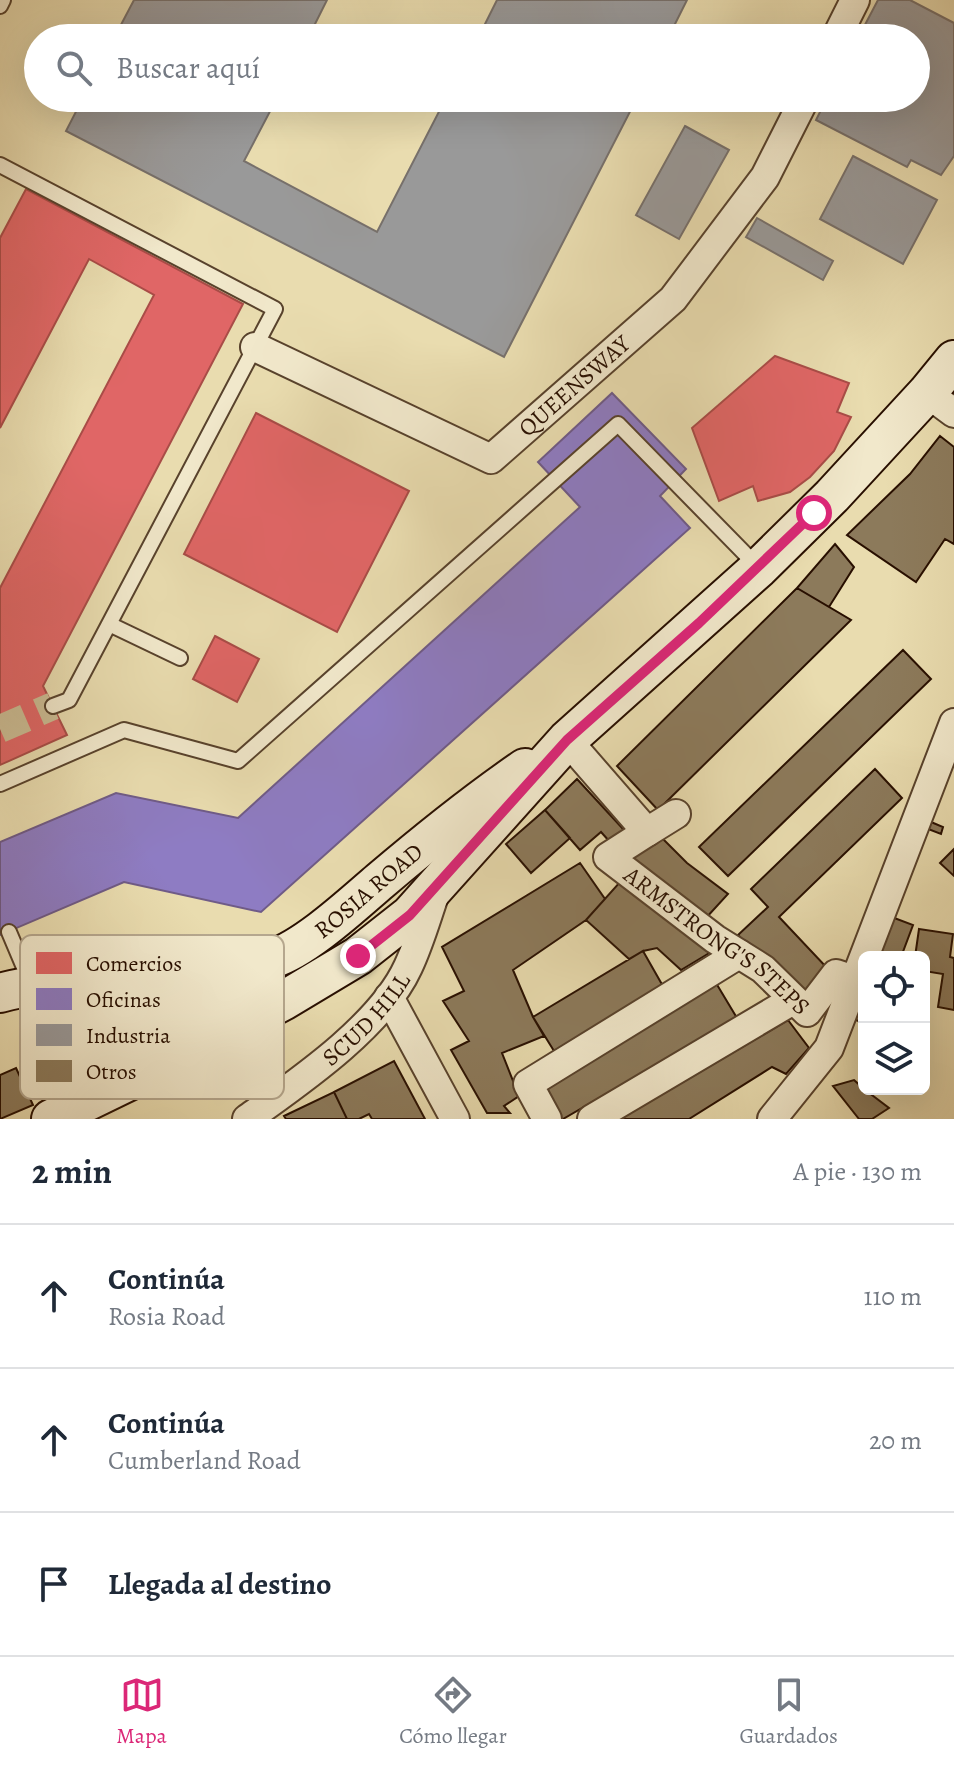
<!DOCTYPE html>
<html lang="es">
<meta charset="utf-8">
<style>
:root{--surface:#fff;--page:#f2f2f3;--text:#1f2937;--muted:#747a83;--line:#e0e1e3;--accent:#db2777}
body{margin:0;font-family:Alegreya,serif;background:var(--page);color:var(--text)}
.controls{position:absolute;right:24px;bottom:24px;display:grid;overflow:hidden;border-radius:12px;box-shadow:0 8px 32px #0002}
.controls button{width:72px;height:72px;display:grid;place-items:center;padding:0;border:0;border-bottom:2px solid var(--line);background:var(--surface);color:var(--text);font:40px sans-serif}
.stop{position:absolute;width:24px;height:24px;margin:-18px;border:6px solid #db2777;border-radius:50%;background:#fff}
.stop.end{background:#db2777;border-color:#fff;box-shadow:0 2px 8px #0008}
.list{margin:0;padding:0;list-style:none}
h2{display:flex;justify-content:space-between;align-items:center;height:104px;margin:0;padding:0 32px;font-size:34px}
h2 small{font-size:26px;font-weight:400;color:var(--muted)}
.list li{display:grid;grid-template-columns:52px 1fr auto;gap:24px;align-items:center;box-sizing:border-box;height:144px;padding:0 32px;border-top:2px solid var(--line)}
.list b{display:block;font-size:30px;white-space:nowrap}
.list p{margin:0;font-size:26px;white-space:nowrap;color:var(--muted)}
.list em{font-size:26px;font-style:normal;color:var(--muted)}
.icon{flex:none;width:44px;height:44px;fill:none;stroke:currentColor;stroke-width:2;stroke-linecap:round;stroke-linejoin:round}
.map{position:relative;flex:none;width:954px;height:1119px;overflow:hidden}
.search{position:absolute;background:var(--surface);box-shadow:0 8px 32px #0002;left:24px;right:24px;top:24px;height:88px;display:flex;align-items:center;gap:20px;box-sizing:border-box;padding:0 28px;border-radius:44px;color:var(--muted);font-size:30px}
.sheet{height:536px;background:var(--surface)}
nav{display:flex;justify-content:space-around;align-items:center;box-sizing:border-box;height:112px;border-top:2px solid var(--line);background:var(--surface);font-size:22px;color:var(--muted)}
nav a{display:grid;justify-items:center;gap:4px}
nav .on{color:var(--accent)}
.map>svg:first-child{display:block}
</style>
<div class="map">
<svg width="954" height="1119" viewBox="0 0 954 1119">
<rect width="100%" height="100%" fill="#e9dcaf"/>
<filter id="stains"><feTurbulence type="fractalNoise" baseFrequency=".0025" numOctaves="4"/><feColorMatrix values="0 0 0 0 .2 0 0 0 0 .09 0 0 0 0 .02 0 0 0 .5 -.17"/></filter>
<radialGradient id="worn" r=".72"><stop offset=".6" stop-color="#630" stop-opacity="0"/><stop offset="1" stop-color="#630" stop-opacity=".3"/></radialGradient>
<path fill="#e06666" stroke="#a94c47" stroke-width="2" d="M26 189 243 304 43 686 67 735 0 765V588L154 295 89 259 0 428V238Z
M775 356 849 383 837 412 851 417 834 451 810 477 790 492 758 501 753 486 719 501 692 428Z
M256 413 409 491 337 632 184 554Z
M215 636 259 659 237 702 193 679Z"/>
<path fill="#8e7cc3" stroke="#6f5b88" stroke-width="2" d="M612 393 686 469 660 496 690 528 261 912 124 882 0 935V842L116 793 238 818 580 507 538 462Z"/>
<path fill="#999" stroke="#77706b" stroke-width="2" d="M134 0H327L308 38H114Z
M497 0H687L668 38H478Z
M878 0H910L954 23V156L941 175 911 160 907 167 816 120 827 98H916V38H858Z
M83 98H277L244 161 377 232 446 98H637L504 357 66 131Z
M685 126 729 150 679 239 636 215Z
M853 156 937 200 903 264 820 219Z
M757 218 833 261 823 280 746 237Z"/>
<path fill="#8c7a5b" stroke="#280f00" stroke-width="2" d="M940 436 954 447V544L945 539 916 582 847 535 910 474Z
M835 544 854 567 829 607 797 588Z
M797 588 851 620 658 810 617 766Z
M903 650 931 679 728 876 699 847Z
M875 769 902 798 779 917 829 970 800 999 738 935 768 907 751 889Z
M577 779 624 830 610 842 601 832 580 850 545 810Z
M545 810 570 838 531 873 506 844Z
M931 822 943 827 941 834 928 829Z
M658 834 687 863 728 894 705 919 629 855Z
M954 849V876L940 863Z
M580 863 605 899 586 920 513 970 533 1017 544 1036 502 1053 519 1096 504 1106 510 1113H487L451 1050 469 1041 443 1001 464 991 442 947Z
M620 882 711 952 681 970 657 948 643 951 629 959 586 920Z
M889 916 913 925 901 957H873Z
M919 929 953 934 950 957 954 958V1010L938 1007 943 974 924 971V957H915Z
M643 951 664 988 554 1051 533 1017Z
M864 982V1023L850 1018Z
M716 983 737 1018 563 1119H557L538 1087Z
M788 1020 809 1048 786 1074 772 1067 689 1119H620Z
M394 1061 425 1119H372L369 1114 359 1119H347L334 1092Z
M16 1068 33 1105 0 1119V1075Z
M854 1080 864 1089 889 1108 872 1119H859L833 1086Z
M334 1092 347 1119H286L284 1116Z"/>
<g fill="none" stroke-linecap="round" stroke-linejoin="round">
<path stroke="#ccbd95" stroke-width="28" stroke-dasharray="28 14" stroke-linecap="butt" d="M0 729 53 706"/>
<defs>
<path id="lane" d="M0 6 3 0
M0 165 275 309 69 700 53 706
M109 624 180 658
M0 784 124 730 238 761 618 424 757 566
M9 932 31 984"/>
<g id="street">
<path d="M836 38 855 0"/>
<path id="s1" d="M255 347 491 459 673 299 765 177 805 98"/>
<path d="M927 393 954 413"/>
<path d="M567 740 647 832 676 814"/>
<path id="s2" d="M647 832 608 857 715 939 763 969 807 1012 836 974 854 980"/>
<path d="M389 997 455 1119"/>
<path id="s3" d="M247 1119C299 1082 381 1026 408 967 419 944 426 919 434 896"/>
<path d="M547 1119 528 1084 739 954"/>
<path d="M592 1119 793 1000"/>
<path d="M772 1119 829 1048 954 723"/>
</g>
<g id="secondary">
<path id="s4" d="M0 993C33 983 68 985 103 983 159 981 217 978 272 959 306 948 352 905 380 881 427 841 474 803 525 768"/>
<path d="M51 1119 162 1065 283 1001 358 956 410 915 567 740 759 568 832 496 927 393 954 360"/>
</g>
</defs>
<use href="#lane" stroke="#58422c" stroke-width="18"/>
<use href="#street" stroke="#58422c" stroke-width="32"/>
<use href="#secondary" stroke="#280f00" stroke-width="42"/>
<use href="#lane" stroke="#f1e8cb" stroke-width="14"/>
<use href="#street" stroke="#f1e8cb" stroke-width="28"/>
<use href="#secondary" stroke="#f1e8cb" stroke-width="38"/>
</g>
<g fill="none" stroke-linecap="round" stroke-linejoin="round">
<path stroke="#db2777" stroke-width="10" d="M358 956 410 915 567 740 699 623 814 513"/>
</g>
<g text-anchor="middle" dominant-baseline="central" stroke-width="8" stroke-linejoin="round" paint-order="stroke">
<g font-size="24" fill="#280f00" stroke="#f1e8cb">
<text stroke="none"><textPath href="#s1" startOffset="372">QUEENSWAY</textPath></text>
<text stroke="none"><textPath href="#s4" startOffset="394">ROSIA ROAD</textPath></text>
<text stroke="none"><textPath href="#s2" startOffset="184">ARMSTRONG'S STEPS</textPath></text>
<text stroke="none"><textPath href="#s3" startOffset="156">SCUD HILL</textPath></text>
</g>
</g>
<rect x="20" y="935" width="264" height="164" rx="12" fill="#f1e8cb" stroke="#b5a78e" stroke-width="2"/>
<rect x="36" y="952" width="36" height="22" fill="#e06666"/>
<rect x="36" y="988" width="36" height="22" fill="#8e7cc3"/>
<rect x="36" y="1024" width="36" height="22" fill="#999"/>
<rect x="36" y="1060" width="36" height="22" fill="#8c7a5b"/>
<g font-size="22" fill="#280f00">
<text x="86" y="971">Comercios</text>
<text x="86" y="1007">Oficinas</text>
<text x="86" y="1043">Industria</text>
<text x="86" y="1079">Otros</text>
</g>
<rect width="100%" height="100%" filter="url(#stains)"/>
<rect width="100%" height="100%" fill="url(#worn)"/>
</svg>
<div class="controls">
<button><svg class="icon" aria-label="locate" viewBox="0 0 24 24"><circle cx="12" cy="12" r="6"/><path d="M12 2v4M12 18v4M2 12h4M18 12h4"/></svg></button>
<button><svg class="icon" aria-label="layers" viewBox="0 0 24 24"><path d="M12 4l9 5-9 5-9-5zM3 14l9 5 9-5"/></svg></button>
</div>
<div class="stop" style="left:814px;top:513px"></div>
<div class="stop end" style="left:358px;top:956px"></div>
<div class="search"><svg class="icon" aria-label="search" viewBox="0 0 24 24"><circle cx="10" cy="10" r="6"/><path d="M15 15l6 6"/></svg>Buscar aquí</div>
</div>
<section class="sheet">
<h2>2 min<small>A pie · 130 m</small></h2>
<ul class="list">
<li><svg class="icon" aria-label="ahead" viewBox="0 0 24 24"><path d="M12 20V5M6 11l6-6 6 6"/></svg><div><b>Continúa</b><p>Rosia Road</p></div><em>110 m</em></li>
<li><svg class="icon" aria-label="ahead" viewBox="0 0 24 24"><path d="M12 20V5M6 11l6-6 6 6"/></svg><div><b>Continúa</b><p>Cumberland Road</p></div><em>20 m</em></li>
<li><svg class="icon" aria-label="arrive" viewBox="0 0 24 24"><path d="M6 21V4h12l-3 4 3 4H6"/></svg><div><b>Llegada al destino</b></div></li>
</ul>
</section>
<nav>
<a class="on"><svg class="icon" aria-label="map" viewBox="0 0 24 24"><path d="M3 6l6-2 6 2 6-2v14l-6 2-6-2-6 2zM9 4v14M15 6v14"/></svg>Mapa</a>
<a><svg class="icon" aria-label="directions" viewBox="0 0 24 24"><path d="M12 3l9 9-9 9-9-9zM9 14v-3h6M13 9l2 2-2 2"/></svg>Cómo llegar</a>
<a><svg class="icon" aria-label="saved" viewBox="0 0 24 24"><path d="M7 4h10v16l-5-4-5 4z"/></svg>Guardados</a>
</nav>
